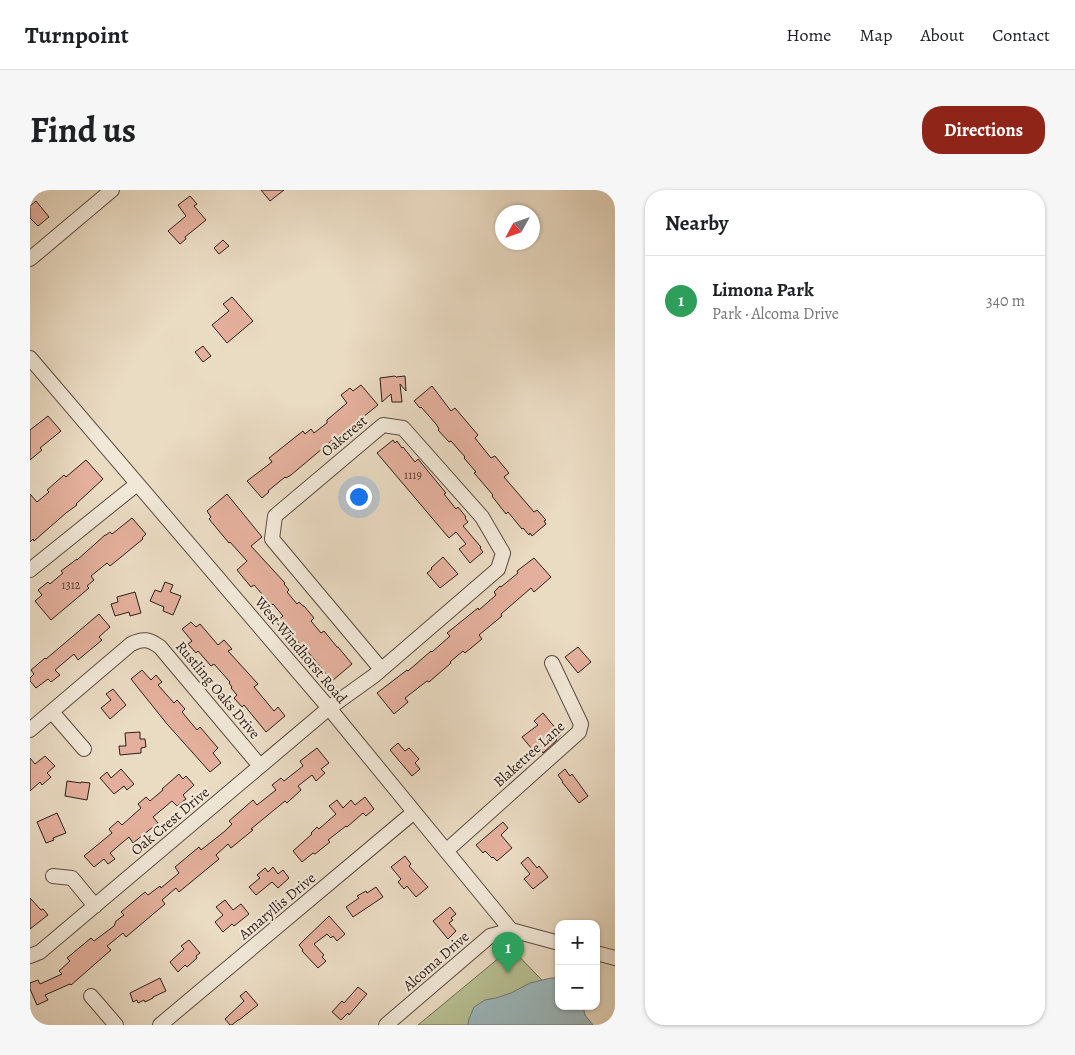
<!DOCTYPE html>
<meta charset="utf-8">
<style>
:root{--surface:#fff;--page:#f6f6f6;--text:#202124;--muted:#757577;--line:#e0e0e0;--accent:#8f2418}
body{margin:0;font-family:Alegreya,serif;background:var(--page);color:var(--text)}
.controls{position:absolute;right:15px;bottom:15px;display:grid;overflow:hidden;border-radius:10px;box-shadow:0 1px 4px #0004}
.controls button{width:45px;height:45px;display:grid;place-items:center;padding:0;border:0;border-bottom:1px solid var(--line);background:var(--surface);color:var(--text);font:25px sans-serif}
.compass{position:absolute;left:465px;top:15px;width:45px;height:45px;border-radius:50%;background:var(--surface);box-shadow:0 1px 4px #0004;rotate:230deg}
.you{position:absolute;left:328px;top:306px;width:18px;height:18px;margin:-12px;border:4px solid #fff;border-radius:50%;background:#1a73e8;box-shadow:0 0 0 8px #1a73e833}
.badge{display:grid;place-items:center;width:32px;height:32px;border-radius:50%;background:var(--accent);color:#fff;font-size:16px;font-weight:700}
.pin{position:absolute;translate:-50% -41px;filter:drop-shadow(0 1px 2px #0008)}
.pin::after{content:'';position:absolute;top:26px;width:18px;height:15px;background:inherit;clip-path:polygon(0 0,100% 0,50% 100%)}
.list{margin:0;padding:0;list-style:none}
h2{display:flex;justify-content:space-between;align-items:center;height:65px;margin:0;padding:0 20px;font-size:21px}
h2 small{font-size:16px;font-weight:400;color:var(--muted)}
.list li{display:grid;grid-template-columns:32px 1fr auto;gap:15px;align-items:center;box-sizing:border-box;height:90px;padding:0 20px;border-top:1px solid var(--line)}
.list b{display:block;font-size:19px;white-space:nowrap}
.list p{margin:0;font-size:16px;white-space:nowrap;color:var(--muted)}
.list em{font-size:16px;font-style:normal;color:var(--muted)}
.map{position:relative;flex:none;width:585px;height:835px;overflow:hidden;border-radius:20px}
header{display:flex;align-items:center;gap:30px;box-sizing:border-box;height:70px;padding:0 25px;background:var(--surface);border-bottom:1px solid var(--line)}
header strong{font-size:24px}
nav{display:flex;gap:28px;margin-inline-start:auto;font-size:18px}
.intro{display:flex;align-items:center;justify-content:space-between;box-sizing:border-box;height:120px;padding:0 30px}
h1{margin:0;font-size:35px}
.button{padding:12px 22px;border-radius:20px;background:var(--accent);color:#fff;font-size:18px;font-weight:700}
main{display:flex;gap:30px;padding:0 30px}
aside{flex:1;background:var(--surface);border-radius:20px;box-shadow:0 1px 4px #0004}
.map>svg:first-child{display:block}
</style>
<header>
<strong>Turnpoint</strong>
<nav><a>Home</a><a>Map</a><a>About</a><a>Contact</a></nav>
</header>
<div class="intro"><h1>Find us</h1><a class="button">Directions</a></div>
<main>
<div class="map">
<svg width="585" height="835" viewBox="0 0 585 835">
<rect width="100%" height="100%" fill="#eadbc3"/>
<filter id="stains"><feTurbulence type="fractalNoise" baseFrequency=".004" numOctaves="4"/><feColorMatrix values="0 0 0 0 .2 0 0 0 0 .09 0 0 0 0 .02 0 0 0 .5 -.17"/></filter>
<radialGradient id="worn" r=".72"><stop offset=".6" stop-color="#630" stop-opacity="0"/><stop offset="1" stop-color="#630" stop-opacity=".3"/></radialGradient>
<path fill="#b7c093" stroke="#726e54" d="M481 758 529 808V816L555 835H388Z"/>
<path fill="#9cb8be" stroke="#707a7b" d="M521 788H529V816H553L555 825 563 835H438L439 829 444 817 455 810 466 808 481 803 500 793Z"/>
<path fill="#e4b09d" stroke="#2e1d16" d="M231 0H254L240 11Z
M160 6 167 14 164 16 176 30 155 47 156 49 150 54 138 41 156 26 148 15Z
M6 11 19 27 8 36 0 28V16Z
M193 50 199 56 189 64 184 58Z
M202 107 223 131 197 153 182 135 199 121 193 114Z
M173 156 181 166 173 172 165 162Z
M365 186 366 187 375 186 376 201 370 194 372 212H362L361 204 352 212 350 188Z
M331 195 348 215 323 235 324 236 317 242 316 241 306 250 305 248 261 285 256 288 255 287 238 301 239 302 232 308 217 291 242 272 239 268 273 241 275 244 281 239 284 243 297 233V230L317 213 311 205 320 198 323 201Z
M402 196 421 221 425 218 448 245 445 248 461 268 465 266 479 283 474 287 504 322 507 320 516 330 514 331 516 334 502 346 500 343 499 345 493 338 492 339 478 322 476 324 462 306 463 305 444 283 446 282 434 268 435 267 421 251 419 252 408 240 409 239 406 234 391 217 390 218 384 211Z
M18 226 31 241 10 258 12 260 0 270V240Z
M363 250 365 253 367 251 372 258 373 257 385 272 388 269 416 303 414 304 426 319 428 317 436 327 435 328 438 332 433 336 451 357 450 358 453 362 440 373 429 359 436 354 426 342 419 348 347 263Z
M56 270 73 289 46 314 47 315 36 323 4 351 3 349 0 352V304L7 312 19 302 17 300 34 285 36 287Z
M197 304 232 347 221 356 255 393 254 394 259 400 257 402 267 414 269 412 273 416H274L284 428 281 431 291 443 294 441 307 457H308L322 474 302 491 278 462 275 465 267 456 270 454 257 438 254 441 246 432 253 426 243 414 242 415 224 395 221 397 207 380 217 371 200 352 199 353 179 329 181 327 177 321Z
M102 328 116 344 112 348 113 349 80 376 77 373 61 386 64 390 57 396 59 398 21 430 5 411 12 405 8 400 18 392 20 394 33 383 31 381 47 369V370L75 345H76L80 342 82 344Z
M413 367 428 384 410 398 397 383 402 379 401 378Z
M504 368 521 387 504 402 501 398 471 424 472 426 449 445 452 449 435 463 433 461 420 472 421 473 399 492 397 491 375 508 378 512 364 524 347 503 377 480 378 481 401 461 402 462 420 446 417 443 448 418 449 420 466 405 464 402 470 396 471 397 488 383 487 381Z
M135 392 143 395 140 402 151 406 143 425 133 421 134 417 120 411 125 400 131 402Z
M105 402 111 423 100 426 99 422 85 426 81 414 88 412 87 407Z
M69 424 80 437 69 447 72 450 48 470 44 464 25 480 30 485 21 492 18 489 6 498 0 491V488L4 484 1 480 15 468 16 469Z
M161 432 166 437 170 434 188 455 194 450 202 459 198 461 228 494 224 497 244 521 248 517 255 526 236 542 214 515 212 517 204 508 207 505 201 498 202 497 199 493 200 492 184 474 181 476 168 461 166 463 158 454 162 451 152 439Z
M548 457 561 472 548 483 535 467Z
M112 480 121 490 126 485 132 492 128 495 144 513 147 510 155 519 152 522 167 540 170 537 188 558 183 563 191 573 180 582 137 534 101 489Z
M83 499 96 515 80 529 71 518 81 510 76 504Z
M513 523 531 545 526 549 527 550 513 563 512 561 507 565 492 547 508 535 504 531Z
M110 542V549H115L116 557 111 558V563L90 565 89 556H96L95 543Z
M368 553 375 561 379 558 389 569 385 573 390 579 382 586 360 560Z
M287 558 299 573 291 579 295 583 286 591 282 585 268 596 271 600 257 613 255 611 221 639 223 640 201 658 198 654 186 665 189 669 149 702 146 698 132 710 135 714 96 747 93 743 77 756 81 760 41 795 40 794 15 805 18 810 7 815 0 799V793L8 790 10 794 32 784 29 781 40 771 37 768 61 748 64 751 84 736 86 731 94 725 91 722 115 702 118 705 130 696 131 698 149 683 145 677 169 657 171 660 195 641 202 634 199 631 223 610 227 615 246 600 242 595 251 588 254 591 273 576 270 571Z
M15 566 25 576 17 583 21 587 12 595 10 592 0 601V568L5 574Z
M91 579 104 594 97 600 94 596 84 604 70 588 77 582 81 588Z
M535 579 540 586 542 584 558 606 549 613 532 592H533L528 585Z
M149 584 153 589 156 586 164 595 153 605 156 609 147 616 142 611 123 627 128 633 103 653 99 647 80 663 85 669 78 674 74 669 64 677 54 666 82 643 79 639 88 631 92 635 111 618 108 614 116 607 120 611 133 600 132 599Z
M37 591 51 593V592L60 593 57 610 35 606Z
M335 607 344 619 336 626 333 623 317 637 316 636 298 650 300 652 285 664 283 663 272 672 263 661 282 644 281 643 287 637 289 639 306 624 299 616 307 610 313 618 321 610 325 615Z
M27 623 36 643 23 648 24 650 16 653 7 632Z
M473 632 478 638 471 645 482 658 467 671 463 667 462 668 455 661 453 663 446 655Z
M375 666 381 674 379 676 398 697 386 707 377 696 374 699 368 692 371 689 361 677Z
M498 667 507 678 509 676 518 687 503 699 494 689 500 684 491 673Z
M243 677 248 684 253 680 259 688 248 698 242 692 226 705 219 697 230 688 227 685 235 678 238 682Z
M346 697 353 707 323 727 316 717 329 708 327 706 336 701 337 703Z
M0 708 11 720 13 719 18 725 0 739Z
M195 710 203 720 211 714 219 724 204 736 202 734 193 742 185 732 193 725 186 717Z
M420 717 426 724 421 728 423 730 419 733 426 741 418 749 403 731Z
M299 726 315 744 307 751 303 746 301 748 297 744 284 754 294 765 292 767 296 771 288 778 272 761 273 760 269 755Z
M159 750 170 763 166 766 167 768 157 777 155 775 148 782 140 772 154 759 151 756Z
M130 788 136 801 123 807V808L115 812 114 810 108 813 107 810 103 812 100 803Z
M328 797 337 804 319 825 318 823 311 830 302 822 312 811 314 813Z
M216 801 228 815 209 830H208L202 835H200L195 829 214 811 210 806Z"/>
<g fill="none" stroke-linecap="round" stroke-linejoin="round">
<defs>
<path id="minor" d="M0 69 82 0
M0 168 299 518 481 740 529 753
M0 380 107 294
M22 522 54 559
M0 540 101 454C113 448 119 449 130 457L230 576
M416 661 549 542 551 534 522 473
M23 686 42 688 65 716
M566 763 585 768
M0 766 10 762 299 518 345 485 468 379 473 363 452 327 373 238 353 235 245 326 242 349 351 479
M61 806 86 835
M130 835 384 622
M356 835 460 746 481 740"/>
</defs>
<use href="#minor" stroke="#5d4c41" stroke-width="16"/>
<use href="#minor" stroke="#f1e8d8" stroke-width="14"/>
</g>
<g text-anchor="middle" dominant-baseline="central" stroke-width="4.5" stroke-linejoin="round" paint-order="stroke">
<g font-size="12" fill="#5c4238">
<text x="383" y="285">1119</text>
<text x="41" y="395">1312</text>
</g>
<g font-size="15" fill="#2e1d16" stroke="#f1e8d8">
<text transform="translate(314 246) rotate(-40)">Oakcrest</text>
<text transform="translate(271 460) rotate(50)">West Windhorst Road</text>
<text transform="translate(188 500) rotate(50)">Rustling Oaks Drive</text>
<text transform="translate(499 564) rotate(-42)">Blaketree Lane</text>
<text transform="translate(140 631) rotate(-40)">Oak Crest Drive</text>
<text transform="translate(247 716) rotate(-40)">Amaryllis Drive</text>
<text transform="translate(406 771) rotate(-41)">Alcoma Drive</text>
</g>
</g>
<rect width="100%" height="100%" filter="url(#stains)"/>
<rect width="100%" height="100%" fill="url(#worn)"/>
</svg>
<div class="controls">
<button>+</button>
<button>−</button>
</div>
<svg class="compass" viewBox="-18 -18 36 36"><path d="M0-13l5 13h-10z" fill="#e53935"/><path d="M0 13l5-13h-10z" fill="#757577"/></svg>
<div class="you"></div>
<div class="pin badge" style="left:478px;top:783px;background:#2e9e5b">1</div>
</div>
<aside>
<h2>Nearby<small></small></h2>
<ul class="list">
<li><span class="badge" style="background:#2e9e5b">1</span><div><b>Limona Park</b><p>Park · Alcoma Drive</p></div><em>340 m</em></li>
</ul>
</aside>
</main>
